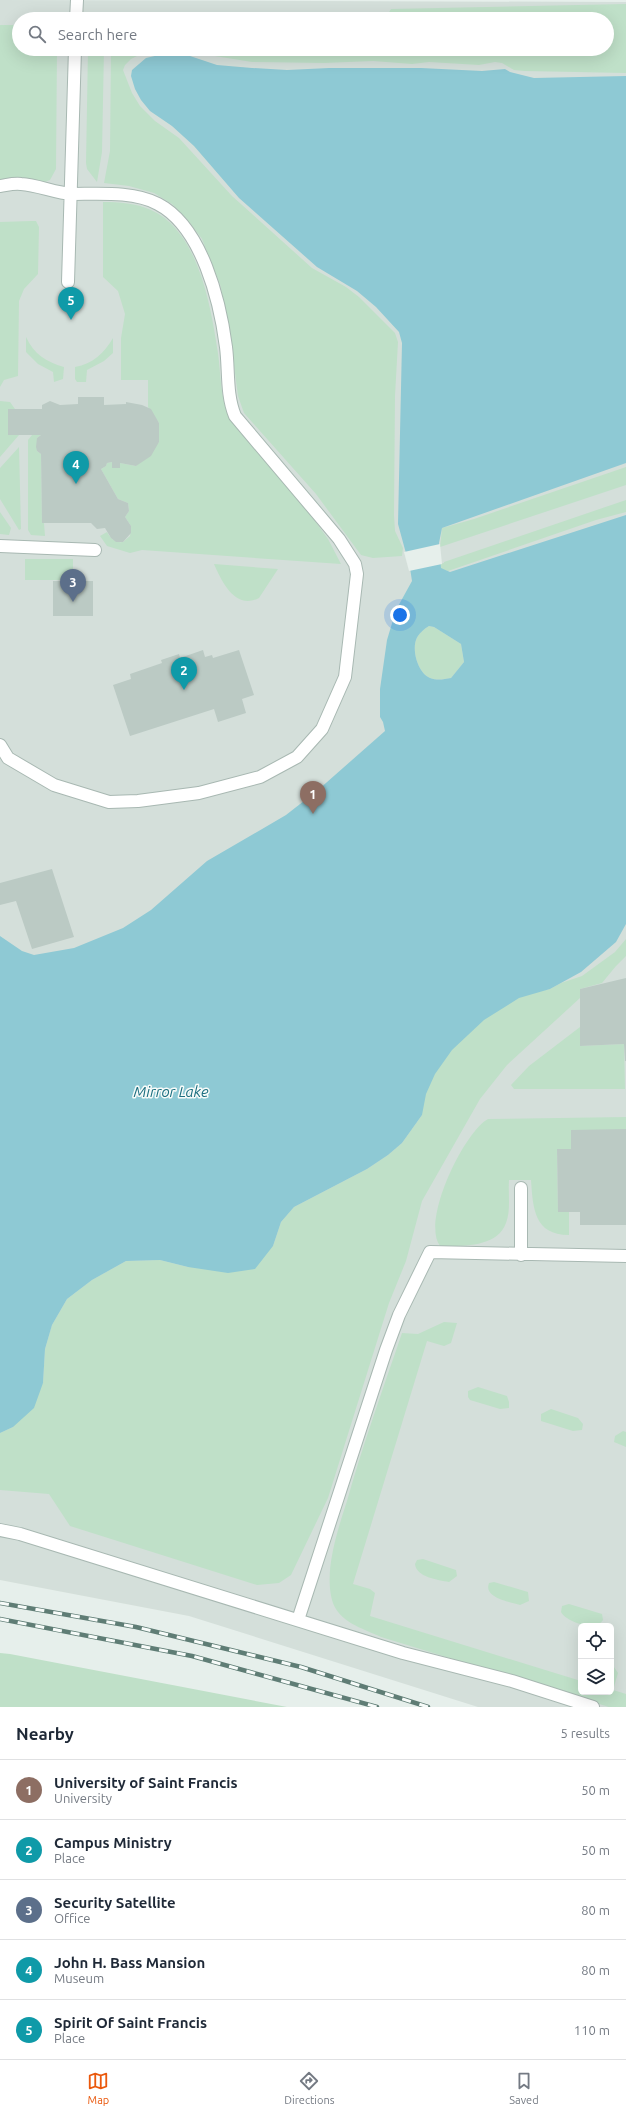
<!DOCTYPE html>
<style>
:root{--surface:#fff;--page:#f2f2f3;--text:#1f2937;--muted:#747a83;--line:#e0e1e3;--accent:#ea580c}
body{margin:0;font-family:Ubuntu,sans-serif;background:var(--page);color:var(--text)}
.controls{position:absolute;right:12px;bottom:12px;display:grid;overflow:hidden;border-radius:6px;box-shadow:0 4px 16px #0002}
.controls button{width:36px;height:36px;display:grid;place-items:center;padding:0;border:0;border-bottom:1px solid var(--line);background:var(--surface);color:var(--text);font:20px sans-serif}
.you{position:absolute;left:400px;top:615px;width:14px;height:14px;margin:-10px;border:3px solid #fff;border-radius:50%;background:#1a73e8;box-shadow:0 0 0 6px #1a73e833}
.badge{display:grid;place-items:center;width:26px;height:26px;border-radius:50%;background:var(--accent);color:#fff;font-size:13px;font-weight:700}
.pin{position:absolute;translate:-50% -33px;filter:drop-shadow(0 1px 2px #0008)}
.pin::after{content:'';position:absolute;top:21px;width:14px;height:12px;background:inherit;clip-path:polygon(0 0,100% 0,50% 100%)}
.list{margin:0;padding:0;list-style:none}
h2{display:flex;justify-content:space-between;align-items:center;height:52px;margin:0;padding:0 16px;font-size:17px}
h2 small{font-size:13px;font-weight:400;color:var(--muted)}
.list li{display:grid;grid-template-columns:26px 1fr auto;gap:12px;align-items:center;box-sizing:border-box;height:60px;padding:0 16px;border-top:1px solid var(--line)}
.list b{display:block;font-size:15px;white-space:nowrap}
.list p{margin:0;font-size:13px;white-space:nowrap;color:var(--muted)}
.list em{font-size:13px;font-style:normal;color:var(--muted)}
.icon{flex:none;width:22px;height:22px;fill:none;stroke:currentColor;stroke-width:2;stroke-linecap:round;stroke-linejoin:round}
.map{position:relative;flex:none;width:626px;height:1707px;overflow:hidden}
.search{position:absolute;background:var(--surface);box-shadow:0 4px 16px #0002;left:12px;right:12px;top:12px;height:44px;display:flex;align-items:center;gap:10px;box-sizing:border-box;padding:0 14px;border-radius:22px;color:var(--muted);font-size:15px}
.sheet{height:352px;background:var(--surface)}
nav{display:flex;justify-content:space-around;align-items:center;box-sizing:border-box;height:56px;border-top:1px solid var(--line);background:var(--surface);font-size:11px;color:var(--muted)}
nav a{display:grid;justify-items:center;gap:2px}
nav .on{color:var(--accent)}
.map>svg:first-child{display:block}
</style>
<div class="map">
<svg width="626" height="1707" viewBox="0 0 626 1707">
<rect width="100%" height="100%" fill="#e6efeb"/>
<path fill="#d4dfda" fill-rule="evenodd" d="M0 0 626 2V1707H478L189 1616 0 1580ZM19 19H607V49H19ZM581 1626H611V1692H581Z"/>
<path fill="#bfe0c8" d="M626 4V73L525 71 514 70 502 63 495 62 479 65 429 62 412 64 373 61 324 63 252 62 196 53 187 49H607V19H227L383 15 388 14 391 9Z
M0 25H19V49H57L56 169 50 180 45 182 0 186Z
M88 49H104L102 152 97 182 87 169 86 163Z
M111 49H151L131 59 125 65 123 70 132 93 140 106 155 121 179 138 232 196 312 268 346 287 359 297 395 333 398 342 395 396 394 515 395 531 403 548 402 556 373 558 361 555 316 494 244 413 238 396 229 327 220 284 202 239 187 219 172 204 154 193 129 186 104 183 110 151Z
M103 202C119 202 136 203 151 210 199 231 211 308 218 353 221 375 220 398 230 419L310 514 328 539 341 564 142 550 130 553 107 546 100 536 107 532C111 539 115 543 123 542L130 536 131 526 125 517 129 511 128 503 118 499 101 469 106 466 107 463 112 462V468H120V463L136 466 159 442V423L148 407V380H121V338L125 314 118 291 103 277Z
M31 221H36L39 227 38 274 24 289 19 301 18 376 4 380 0 387V222Z
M26 337C34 354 46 362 64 367L63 379 54 382 53 372 38 364 26 352Z
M113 338V353L104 361 87 370 86 382H77L75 379V367C93 364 104 353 113 338Z
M0 401 10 402 15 409H8V435H19L0 457Z
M32 435H41L37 438V451L41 454 42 523H44L45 536 31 535 28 530V440Z
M19 447 21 529 19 530 0 499V468Z
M626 467V485L440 547 442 528 474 519Z
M626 500V512L596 520 448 571 441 569 440 564 444 563V562Z
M0 512 11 528 9 535 0 534Z
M25 559H73V580H25Z
M214 564 278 569 259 598C235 610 222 582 214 564Z
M429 626 434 627 461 644 464 662 451 678C444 679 438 681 430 678 418 673 412 651 416 640 418 634 424 629 429 626Z
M626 939V956L616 966 602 983 580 989V998L507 1065 480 1099 422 1201 406 1261 389 1303 328 1498 291 1575 279 1583 257 1585 70 1526 49 1494 0 1490V1433L13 1427 43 1383 45 1349 52 1325 67 1299 92 1280 126 1261 160 1260 188 1267 273 1246 281 1222 294 1207 367 1169 388 1155 402 1143 422 1115 420 1082 488 1002 550 989 561 983 582 976 615 952Z
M580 1027V1046L624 1044 625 1089H514L511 1085 529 1066Z
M626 1117V1129L571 1149H557L558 1212H569V1235C534 1235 533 1208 531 1180H509C508 1194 511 1210 506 1223 497 1248 461 1246 440 1246 421 1221 464 1132 488 1119Z
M444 1322 457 1323 451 1343 444 1346 427 1341 353 1584 370 1589 375 1593 370 1616 581 1681V1692H611V1666L614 1667 618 1673 613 1690 626 1694V1707H609L381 1637C362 1628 338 1622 332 1600 324 1570 338 1529 347 1501 363 1444 383 1389 402 1333L418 1334Z
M478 1387 507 1396 509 1402V1408L500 1409 470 1400 468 1397V1391Z
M551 1409 578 1418 583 1424 582 1430 573 1431 541 1421V1414Z
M623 1431 626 1432V1447L614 1442 615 1436Z
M423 1559 456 1570 457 1576 449 1582C438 1580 416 1577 415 1564L417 1560Z
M494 1582 528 1592 529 1601 520 1605C510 1602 483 1598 489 1583Z
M569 1604 602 1614 603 1620C596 1632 566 1622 561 1612L562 1606Z
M0 1653 10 1654 287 1707H0Z"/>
<path fill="#8ec9d4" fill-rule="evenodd" d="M172 52 181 53 217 65 252 68 287 70 329 68H421L482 71 505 69 510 72 534 78 626 76V463L442 528 439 543 441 568 450 572 626 515V924L616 942 581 972 550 989 519 998 484 1020 452 1050 435 1074 426 1094 422 1115 402 1143 388 1155 367 1169 294 1207 281 1222 273 1246 255 1269 228 1273 188 1267 160 1260 126 1261 92 1280 67 1299 52 1325 45 1349 43 1383 34 1408 13 1427 0 1433V936L22 951 34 955 74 948 123 928 151 910 207 861 286 815 318 790 385 731 383 722 380 717V689L387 640 396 610 412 581 410 568 398 524 402 343 399 332 376 307 357 291 317 267 239 198 194 146 172 126 150 111 141 100 135 89 131 76 132 70 146 58ZM429 626 434 627 461 644 464 662 451 678C444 679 438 681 430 678 418 673 412 651 416 640 418 634 424 629 429 626Z"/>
<path fill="#e6efeb" d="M440 544 442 564 409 571 404 552Z"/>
<path fill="#bbcac4" d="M78 397H104V405L126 404V402L142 405 151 409 159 423V442L151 456 136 466 120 463V468H112V462L107 463 106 466 101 469 118 499 128 503 129 511 125 517 131 526V533L123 542H116L111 538 105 528 97 529 91 523H42L41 454 37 451 36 447 37 438 41 435H8V409H42V405L50 401 60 405 78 404Z
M53 581H93V616H53Z
M203 650 205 657 212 655 213 658 239 650 254 695 242 699 246 713 218 722 214 709 130 736 113 685 131 679 130 674 162 663 161 660 179 654 180 658Z
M52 869 74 937 32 949 16 901 0 905V883Z
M626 978V1061H625L624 1044 580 1046V989Z
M626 1129V1225H580V1212H558L557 1149H571V1130Z"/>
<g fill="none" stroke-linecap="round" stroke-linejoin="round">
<defs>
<path id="lane" d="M76 19 77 0
M0 186C7 185 14 183 21 184 38 185 55 193 72 194 98 194 134 191 158 204 202 227 220 301 226 347 229 370 226 394 235 416L339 539 355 564 357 574 345 677 322 729 297 757 260 777 199 793 138 801 109 802 54 785 8 758 0 745
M68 282 75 49
M0 546 95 550
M521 1255V1188
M0 1530 20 1534 403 1653 512 1681 593 1707
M298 1620 386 1350 399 1315 430 1252 626 1256"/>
</defs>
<use href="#lane" stroke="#a8b8b2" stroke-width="14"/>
<use href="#lane" stroke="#fff" stroke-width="12"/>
<defs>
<path id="rail" d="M0 1603 136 1627 301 1667 428 1707
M0 1619 192 1656 377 1707"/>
</defs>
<use href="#rail" stroke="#5f7d75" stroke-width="4.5"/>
<use href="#rail" stroke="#f7fbf9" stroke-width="3" stroke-dasharray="9" stroke-linecap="butt"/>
</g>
<g text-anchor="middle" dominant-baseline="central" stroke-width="3" stroke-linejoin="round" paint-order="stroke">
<g font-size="15" font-style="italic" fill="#1c6f80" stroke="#f7fbf9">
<text x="171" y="1091">Mirror Lake</text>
</g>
</g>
</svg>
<div class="controls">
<button><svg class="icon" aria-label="locate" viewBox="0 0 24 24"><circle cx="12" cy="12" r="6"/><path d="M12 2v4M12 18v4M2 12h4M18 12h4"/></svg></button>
<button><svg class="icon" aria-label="layers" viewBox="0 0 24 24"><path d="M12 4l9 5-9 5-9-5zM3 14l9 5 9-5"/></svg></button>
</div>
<div class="you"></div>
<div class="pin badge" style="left:313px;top:814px;background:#8d6e63">1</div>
<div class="pin badge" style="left:184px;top:690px;background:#0f9aa8">2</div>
<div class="pin badge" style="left:73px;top:602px;background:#5c6f8a">3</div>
<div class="pin badge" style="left:76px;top:484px;background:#0f9aa8">4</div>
<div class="pin badge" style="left:71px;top:320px;background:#0f9aa8">5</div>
<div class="search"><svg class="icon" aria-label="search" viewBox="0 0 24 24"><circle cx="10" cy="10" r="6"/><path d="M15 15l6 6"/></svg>Search here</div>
</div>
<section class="sheet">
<h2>Nearby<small>5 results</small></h2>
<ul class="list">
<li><span class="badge" style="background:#8d6e63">1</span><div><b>University of Saint Francis</b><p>University</p></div><em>50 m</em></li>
<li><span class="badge" style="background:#0f9aa8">2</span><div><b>Campus Ministry</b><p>Place</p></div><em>50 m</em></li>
<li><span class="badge" style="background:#5c6f8a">3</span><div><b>Security Satellite</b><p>Office</p></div><em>80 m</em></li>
<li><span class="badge" style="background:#0f9aa8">4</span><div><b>John H. Bass Mansion</b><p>Museum</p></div><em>80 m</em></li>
<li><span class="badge" style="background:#0f9aa8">5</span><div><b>Spirit Of Saint Francis</b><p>Place</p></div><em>110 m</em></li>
</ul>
</section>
<nav>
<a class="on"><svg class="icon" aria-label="map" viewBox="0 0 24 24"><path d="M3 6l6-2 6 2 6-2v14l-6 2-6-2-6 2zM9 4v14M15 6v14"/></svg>Map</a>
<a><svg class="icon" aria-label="directions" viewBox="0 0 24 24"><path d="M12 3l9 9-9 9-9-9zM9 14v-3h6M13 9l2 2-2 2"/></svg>Directions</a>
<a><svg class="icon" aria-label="saved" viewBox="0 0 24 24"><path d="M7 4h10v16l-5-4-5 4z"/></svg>Saved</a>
</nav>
